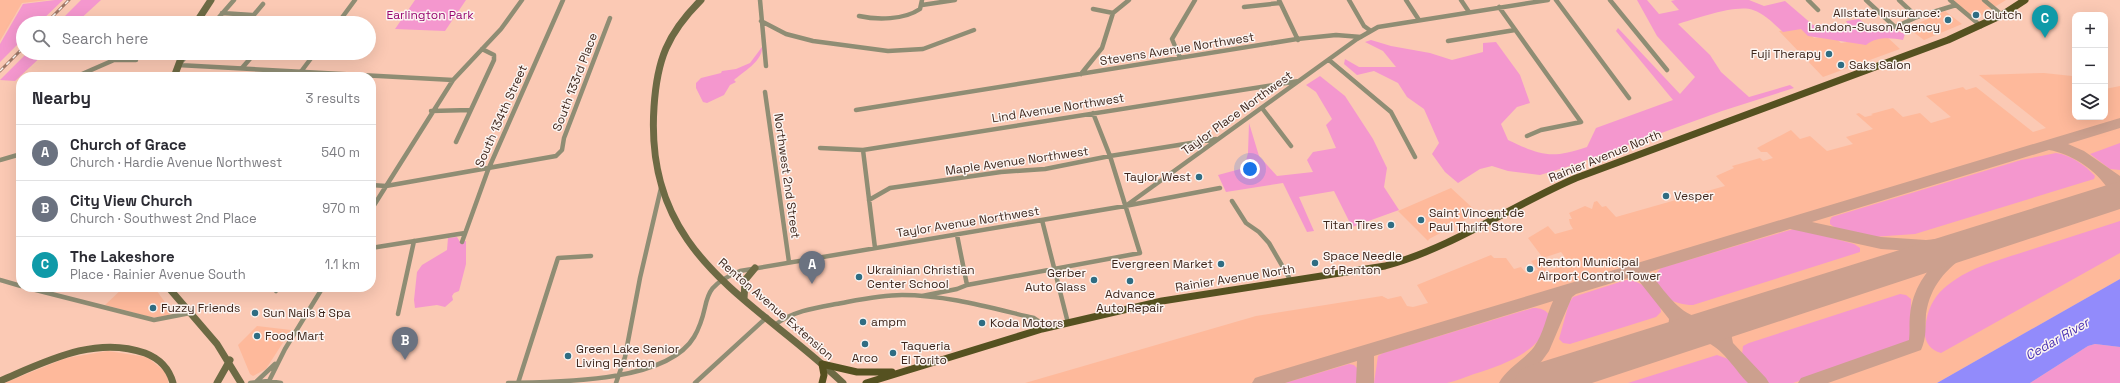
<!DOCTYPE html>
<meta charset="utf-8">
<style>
:root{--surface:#fff;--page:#f2f2f3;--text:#2b2b33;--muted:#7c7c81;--line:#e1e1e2;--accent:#2f6d83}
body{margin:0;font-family:"Space Grotesk",sans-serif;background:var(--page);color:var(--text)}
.controls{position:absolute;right:12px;top:12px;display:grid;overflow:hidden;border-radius:8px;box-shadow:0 4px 16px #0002}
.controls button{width:36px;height:36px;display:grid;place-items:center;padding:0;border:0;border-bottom:1px solid var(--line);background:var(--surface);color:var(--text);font:20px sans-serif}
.you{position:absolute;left:1250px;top:169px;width:14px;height:14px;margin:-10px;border:3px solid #fff;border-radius:50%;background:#1a73e8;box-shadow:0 0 0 6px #1a73e833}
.badge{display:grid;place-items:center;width:26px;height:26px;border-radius:50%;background:var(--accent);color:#fff;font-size:13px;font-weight:700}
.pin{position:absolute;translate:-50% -33px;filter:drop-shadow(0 1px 2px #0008)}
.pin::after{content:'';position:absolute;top:21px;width:14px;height:12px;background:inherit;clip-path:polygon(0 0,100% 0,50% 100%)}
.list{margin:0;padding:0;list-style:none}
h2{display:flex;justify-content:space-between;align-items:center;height:52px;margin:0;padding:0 16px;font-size:17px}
h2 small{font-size:13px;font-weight:400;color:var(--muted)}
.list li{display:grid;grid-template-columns:26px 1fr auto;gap:12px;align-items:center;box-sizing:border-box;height:56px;padding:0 16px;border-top:1px solid var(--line)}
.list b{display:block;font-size:15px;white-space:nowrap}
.list p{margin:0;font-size:13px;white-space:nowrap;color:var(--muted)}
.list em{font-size:13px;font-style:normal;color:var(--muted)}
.icon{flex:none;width:22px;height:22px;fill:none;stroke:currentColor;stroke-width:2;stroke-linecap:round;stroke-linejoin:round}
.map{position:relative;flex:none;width:2120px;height:383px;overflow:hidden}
.search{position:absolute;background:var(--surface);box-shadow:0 4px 16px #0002;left:16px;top:16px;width:360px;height:44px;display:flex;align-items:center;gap:10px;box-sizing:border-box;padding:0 14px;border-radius:22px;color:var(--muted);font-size:15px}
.panel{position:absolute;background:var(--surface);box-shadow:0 4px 16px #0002;left:16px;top:72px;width:360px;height:220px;border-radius:16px}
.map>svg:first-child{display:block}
</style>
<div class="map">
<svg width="2120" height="383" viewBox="0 0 2120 383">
<rect width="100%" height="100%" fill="#fbc9b4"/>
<path fill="#feb99b" d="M0 0H48L22 3 0 41Z
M1953 0H2006L1975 19Z
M1945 11 1962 24 1924 40 1908 28Z
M1804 28 1814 38 1833 36 1841 43 1886 36 1900 49 1823 77 1779 31Z
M2044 73 2072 76 2075 78V117H2105V89L2120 86V279L1937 383H1025L1256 316 1382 296 1388 299 1401 296 1407 306 1413 307 1428 303 1417 285 1491 255 1494 258H1506L1514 269 1521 267 1526 273 1538 270 1531 261 1538 259 1547 271 1570 264 1561 252 1543 258 1528 238 1548 226 1555 234 1573 229 1570 224 1569 219H1572L1569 213 1585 206 1592 209 1594 202 1597 201 1602 207 1606 206 1616 217 1725 186 1716 176 1734 168 1732 166 1760 158 1763 161 1773 158 1767 152H1761L1757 148 1791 130 1800 139 1810 136 1827 151 1853 144 1846 137 1873 129 1856 114 1859 113 1865 117 1873 115 1871 114 1893 108 1903 117 1920 113 1931 123 1951 117 1926 96 1963 87 1966 90 1976 87 2033 132 2046 128 1979 75Z
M1451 188 1478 213 1429 239 1428 241 1398 211Z
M124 287H154L172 312 167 317H150L105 305Z
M257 326 291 330 266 369 253 376 250 374 238 345Z
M108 351 147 357 168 374V383H4L66 358Z"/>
<path fill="#f497ce" d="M55 0H63L39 23H23V39L0 62V44L23 4Z
M81 0H101L76 23H58Z
M415 0H466L445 31 395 29Z
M1637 0H1647L1659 14 1679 10 1671 1 1675 0H1749L1764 6 1785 1 1813 25 1826 24 1834 29 1849 26 1846 21 1859 19 1872 29 1887 27 1905 34 1903 40C1891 38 1877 36 1866 45L1808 36 1801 29 1783 32C1774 24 1765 14 1753 10 1736 4 1695 19 1678 24L1710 55 1721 72 1749 97 1790 85 1794 88 1722 111 1573 165 1540 175 1508 171 1492 166 1480 169 1458 183 1445 172 1432 154 1439 143 1424 109 1407 97 1398 83 1374 71 1357 75 1344 64 1345 59 1359 67H1396L1383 51 1365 42 1371 40 1391 46 1430 53 1452 60 1483 52V43L1496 42 1520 75 1530 103 1517 107 1501 124 1508 140C1542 156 1551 159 1587 147L1596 128 1673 100 1616 31 1618 28 1680 94 1695 77 1657 36Z
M762 47C763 61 743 72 734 80L736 82 730 85 724 95 707 103 703 102 696 88V83L701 78 721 73 722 71 736 69 750 63Z
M27 53H45L15 81 0 80Z
M1320 76 1345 96 1373 139 1387 168 1384 187 1399 210 1352 227 1334 191 1299 197 1314 231 1307 232 1283 183 1226 192 1218 175 1244 168 1248 153 1249 123 1259 156 1277 176 1313 172 1307 160 1313 152 1336 148 1326 125 1332 119 1316 92 1306 85Z
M2120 143V170L2110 169 2090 154Z
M2056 153C2071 155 2085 165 2095 176L2094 179 1915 234 1872 237 1853 235 1841 232 1830 224V220L1832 217 2021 160Z
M2120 221V253L1941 353C1930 350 1924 341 1925 331 1926 316 1930 303 1940 292 1965 267 2001 260 2033 249 2062 240 2091 230 2120 221Z
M1797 228 1854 244 1860 248V252L1693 305C1674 305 1658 296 1653 277L1661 268Z
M457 237 460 242 466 241V264L459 291 454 293 452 296 453 300 445 307 437 305 415 308 414 300 417 272 422 265 447 250 448 238Z
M1626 280C1641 280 1661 295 1661 312L1656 317 1570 344 1563 343 1559 339 1569 303 1573 297Z
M1900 294 1906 295 1911 299 1910 342 1905 346 1793 383H1767L1742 355 1743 346 1749 343Z
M1533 308C1542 308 1546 310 1551 317 1542 352 1505 364 1474 374 1465 377 1456 381 1447 383 1428 383 1395 383 1374 383L1378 356 1383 353Z
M2095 344 2120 347V383H2030L2088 346Z
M1717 355 1734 361 1752 383H1628Z
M1349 364 1354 365 1358 369V383H1285Z"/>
<path fill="#928bfb" d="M2120 279V347L2095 344 2088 346 2030 383H1937Z"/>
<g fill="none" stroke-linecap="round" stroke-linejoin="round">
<path fill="#cca08e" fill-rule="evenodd" d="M2120 118V128L2068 144 2084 151 2120 176V195L2117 202 2112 204 2107 202 2104 198 2106 186C2093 168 2071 154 2049 150L1812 222 1881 237 1926 240 1977 235 1983 237 1985 241 1983 245C1954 261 1931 280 1926 314 1925 327 1927 337 1921 350L1828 383H1798L1801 378 1909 340C1910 332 1909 324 1910 315 1913 287 1928 267 1950 250L1926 252 1881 249 1790 229 1649 272C1662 287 1675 309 1694 316 1703 320 1713 317 1722 320 1726 314 1730 313 1737 315L1739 320 1731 333 1733 343 1766 378 1769 383H1748C1735 370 1725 351 1708 343 1699 339 1689 343 1681 338 1673 344 1669 349 1659 346L1657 341 1659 336 1668 329 1669 319 1635 276 1576 294 1572 297 1549 351 1536 369 1520 383H1499C1506 369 1524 360 1534 347 1544 333 1546 316 1553 301L1374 356V383H1356L1357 361 1285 383H1252L1255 378 1261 376Z"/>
<path fill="#cca08e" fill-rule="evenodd" d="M2120 181V209L1592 383H1513L1520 370 1535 364Z"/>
<path stroke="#8f8d74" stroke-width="4.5" d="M760 0 766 66
M1279 0 1298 40
M1349 0 1364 26 1371 31
M1406 0 1419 20
M1461 0 1469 12
M1556 0 1629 98
M1610 0 1667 70
M1808 0 1818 10
M1866 0 1895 27 1917 17 1956 5
M1899 0 1917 17
M1950 0 1981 26
M1984 0 2002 15
M922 5 955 0
M1244 7 1280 3
M1499 7 1581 122 1541 130 1527 136
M1093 9 1113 13
M222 13 252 15
M859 16C877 20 904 20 920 9L922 0
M761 21 786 34 813 41 888 51 923 49 974 30
M214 23 234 0
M247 23 263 4
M338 23 355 0
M1448 41 1515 30
M1180 58 1172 39 1195 0
M1329 60 1391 112 1415 157
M182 61 189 53
M178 65 453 80
M242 68 255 53
M1081 74 1102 48 1113 13 1129 0
M80 77 82 74 114 60H136
M297 77 315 53
M765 92 789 262
M1262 108 1291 146
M856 110 1297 39 1336 35 1361 37
M431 111 470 110
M456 142 494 60V55L482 49
M820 148 863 150 1299 81
M863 150 875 248
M18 154 21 147
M0 160 21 154
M371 185 386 186 556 156 562 150 564 138 610 18
M869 200 890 188 1001 172 1045 169 1110 156 1216 139
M1232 201 1246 223 1259 232 1269 243 1291 281
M1127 205 1357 39 1378 27 1548 0
M371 210 453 80 501 29 522 0
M1042 220 1068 323
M957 235 967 285
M462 242 488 170 563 0
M371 248 465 233
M0 280 21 286
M24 287 154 320 190 313
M276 291 279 287
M922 296 957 289 967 285 1140 253 1110 156 1093 113
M398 314 414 241
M776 324C794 311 814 308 836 304 858 300 880 295 902 295 947 295 991 308 1034 318L1040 322 1042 329
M256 382 275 364
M250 383 268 381 281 383
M268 383 285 349 323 287
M508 383C556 382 667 383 694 337 714 303 694 290 740 271L1125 206 1220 188
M518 383 558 258 591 256
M616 383 625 357 640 278 661 188
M695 383 767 317"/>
<path stroke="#6d6a44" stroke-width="7" d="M701 0C667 34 657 60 654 107 644 255 751 296 843 383
M196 23 211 0
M174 77 183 53
M168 287 217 344 241 383
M744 299 745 280 755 268
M0 381C45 362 95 335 145 353 158 358 169 368 173 383
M217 383 230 360"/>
<path stroke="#555120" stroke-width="7" d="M822 383 824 375 822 364 857 372H892
M866 383 1042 329 1162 301 1385 266C1454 247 1511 206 1576 178L1948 40 2002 15 2025 0"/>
<defs>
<path id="rail" d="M46 23 69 0
M0 71 23 48"/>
</defs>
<use href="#rail" stroke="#9c7767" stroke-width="3"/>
<use href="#rail" stroke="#fcf5f2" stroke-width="1.5" stroke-dasharray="4.5" stroke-linecap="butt"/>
</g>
<g fill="#2f6d83" stroke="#fcf5f2" stroke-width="1.5">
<circle cx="1976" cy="15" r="4"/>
<circle cx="1948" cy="20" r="4"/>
<circle cx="1829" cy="54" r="4"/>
<circle cx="1841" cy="65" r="4"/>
<circle cx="1199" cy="177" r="4"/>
<circle cx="1666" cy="196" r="4"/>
<circle cx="1421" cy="220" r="4"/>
<circle cx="1391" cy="225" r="4"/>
<circle cx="1315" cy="263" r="4"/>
<circle cx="1221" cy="264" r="4"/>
<circle cx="1530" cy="269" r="4"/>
<circle cx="859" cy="277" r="4"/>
<circle cx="1094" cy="280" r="4"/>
<circle cx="1130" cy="281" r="4"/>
<circle cx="153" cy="308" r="4"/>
<circle cx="255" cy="313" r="4"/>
<circle cx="863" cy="322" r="4"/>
<circle cx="982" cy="323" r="4"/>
<circle cx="257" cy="336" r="4"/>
<circle cx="865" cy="344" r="4"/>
<circle cx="893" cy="353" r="4"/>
<circle cx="568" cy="356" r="4"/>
</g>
<g text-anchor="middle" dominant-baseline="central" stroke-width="3" stroke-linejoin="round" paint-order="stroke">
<g font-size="12" fill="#3f271d" stroke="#fcf5f2" text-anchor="start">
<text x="1940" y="13" text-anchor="end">Allstate Insurance:<tspan x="1940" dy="14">Landon-Suson Agency</tspan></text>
<text x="1984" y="15">Clutch</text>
<text x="1821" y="54" text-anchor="end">Fuji Therapy</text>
<text x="1849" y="65">Saks Salon</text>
<text x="1191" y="177" text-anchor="end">Taylor West</text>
<text x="1674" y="196">Vesper</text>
<text x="1429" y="213">Saint Vincent de<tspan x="1429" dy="14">Paul Thrift Store</tspan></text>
<text x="1383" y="225" text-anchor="end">Titan Tires</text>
<text x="1323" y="256">Space Needle<tspan x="1323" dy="14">of Renton</tspan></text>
<text x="1538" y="262">Renton Municipal<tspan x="1538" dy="14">Airport Control Tower</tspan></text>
<text x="1213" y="264" text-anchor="end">Evergreen Market</text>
<text x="867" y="270">Ukrainian Christian<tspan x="867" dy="14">Center School</tspan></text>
<text x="1086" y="273" text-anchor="end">Gerber<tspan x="1086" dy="14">Auto Glass</tspan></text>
<text x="1130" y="294" text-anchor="middle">Advance<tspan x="1130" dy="14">Auto Repair</tspan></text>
<text x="161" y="308">Fuzzy Friends</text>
<text x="263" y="313">Sun Nails &amp; Spa</text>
<text x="871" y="322">ampm</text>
<text x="990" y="323">Koda Motors</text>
<text x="265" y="336">Food Mart</text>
<text x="901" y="346">Taqueria<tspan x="901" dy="14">El Torito</tspan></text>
<text x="576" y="349">Green Lake Senior<tspan x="576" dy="14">Living Renton</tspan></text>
<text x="865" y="358" text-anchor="middle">Arco</text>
</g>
<g font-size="12" fill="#980871" stroke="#fcf5f2">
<text x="430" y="15">Earlington Park</text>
</g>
<g font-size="12" fill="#3f271d" stroke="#fcf5f2">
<text transform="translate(1177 49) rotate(-9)">Stevens Avenue Northwest</text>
<text transform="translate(575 82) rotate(-69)">South 133rd Place</text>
<text transform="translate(1058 108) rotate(-9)">Lind Avenue Northwest</text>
<text transform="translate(1237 113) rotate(-36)">Taylor Place Northwest</text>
<text transform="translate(501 116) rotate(-66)">South 134th Street</text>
<text transform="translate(1605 156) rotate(-22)">Rainier Avenue North</text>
<text transform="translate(1017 161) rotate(-8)">Maple Avenue Northwest</text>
<text transform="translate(787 176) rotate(82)">Northwest 2nd Street</text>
<text transform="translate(968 222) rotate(-9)">Taylor Avenue Northwest</text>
<text transform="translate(1235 278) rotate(-9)">Rainier Avenue North</text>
<text transform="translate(776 309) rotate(41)">Renton Avenue Extension</text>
</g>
<g font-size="13" font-style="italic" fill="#4c34b4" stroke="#fcf5f2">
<text transform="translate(2057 339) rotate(-30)">Cedar River</text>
</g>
</g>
</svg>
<div class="controls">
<button>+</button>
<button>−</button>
<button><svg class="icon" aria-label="layers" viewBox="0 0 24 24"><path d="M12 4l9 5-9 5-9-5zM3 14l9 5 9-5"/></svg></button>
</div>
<div class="you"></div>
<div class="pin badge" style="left:812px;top:284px;background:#6b7280">A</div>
<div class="pin badge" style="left:405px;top:360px;background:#6b7280">B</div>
<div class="pin badge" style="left:2045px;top:38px;background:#0f9aa8">C</div>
<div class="search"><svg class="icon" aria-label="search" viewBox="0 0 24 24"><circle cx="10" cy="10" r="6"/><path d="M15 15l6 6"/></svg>Search here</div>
<section class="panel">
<h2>Nearby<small>3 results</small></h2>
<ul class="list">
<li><span class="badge" style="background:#6b7280">A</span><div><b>Church of Grace</b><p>Church · Hardie Avenue Northwest</p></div><em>540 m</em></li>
<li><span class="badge" style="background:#6b7280">B</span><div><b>City View Church</b><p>Church · Southwest 2nd Place</p></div><em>970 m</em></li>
<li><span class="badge" style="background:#0f9aa8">C</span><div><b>The Lakeshore</b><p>Place · Rainier Avenue South</p></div><em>1.1 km</em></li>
</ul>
</section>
</div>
